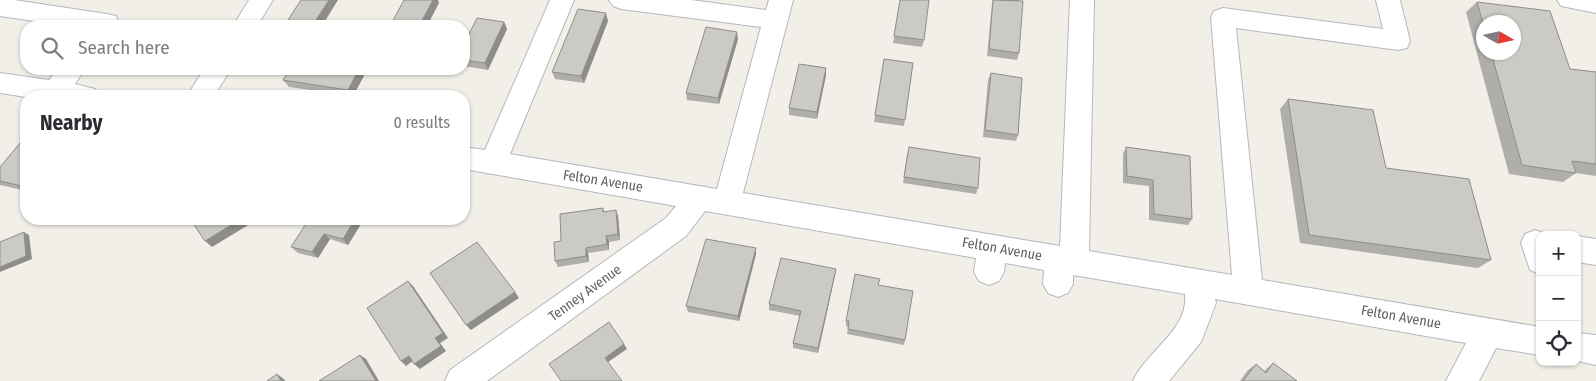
<!DOCTYPE html>
<meta charset="utf-8">
<style>
:root{--surface:#fff;--page:#f2f2f3;--text:#2b2b33;--muted:#7c7c81;--line:#e1e1e2}
body{margin:0;font-family:"Fira Sans Condensed",sans-serif;background:var(--page);color:var(--text)}
.controls{position:absolute;right:15px;bottom:15px;display:grid;overflow:hidden;border-radius:10px;box-shadow:0 1px 4px #0004}
.controls button{width:45px;height:45px;display:grid;place-items:center;padding:0;border:0;border-bottom:1px solid var(--line);background:var(--surface);color:var(--text);font:25px sans-serif}
.compass{position:absolute;left:1476px;top:15px;width:45px;height:45px;border-radius:50%;background:var(--surface);box-shadow:0 1px 4px #0004;rotate:99deg}
.list{margin:0;padding:0;list-style:none}
h2{display:flex;justify-content:space-between;align-items:center;height:65px;margin:0;padding:0 20px;font-size:21px}
h2 small{font-size:16px;font-weight:400;color:var(--muted)}
.icon{flex:none;width:28px;height:28px;fill:none;stroke:currentColor;stroke-width:2;stroke-linecap:round;stroke-linejoin:round}
.map{position:relative;flex:none;width:1596px;height:381px;overflow:hidden}
.search{position:absolute;background:var(--surface);box-shadow:0 1px 4px #0004;left:20px;top:20px;width:450px;height:55px;display:flex;align-items:center;gap:12px;box-sizing:border-box;padding:0 18px;border-radius:20px;color:var(--muted);font-size:19px}
.panel{position:absolute;background:var(--surface);box-shadow:0 1px 4px #0004;left:20px;top:90px;width:450px;height:135px;border-radius:20px}
.map>svg:first-child{display:block}
</style>
<div class="map">
<svg width="1596" height="381" viewBox="0 0 1596 381">
<rect width="100%" height="100%" fill="#f1efe8"/>
<g fill="none" stroke-linecap="round" stroke-linejoin="round">
<defs>
<path id="minor" d="M0 0H14L107 14 116 16 119 23 117 26H68L0 16Z
M249 0H273L257 26H233Z
M550 0H574L510 154 717 189 761 27 621 9 613 6 609 0H691L766 10 769 0H793L743 193 1060 246 1070 0H1094L1089 251 1232 275 1211 17 1214 11 1223 8 1383 29 1376 0H1400L1410 41 1407 48 1398 50 1236 28 1262 280 1540 327V355L1496 348 1479 381H1446L1466 343 1215 299 1216 303 1201 342 1169 381H1133C1146 351 1189 330 1185 294L1073 275V284L1068 293 1058 297 1048 293 1043 284 1044 270 1005 263 1004 272 999 281 989 285 979 281 974 272 976 258 705 211 686 236 487 381H445L450 370 666 218 676 206 464 169V147L485 150Z
M1557 0H1596V13L1561 6Z
M58 69H85L75 84 95 89 99 96 26 97 0 93V73L49 80Z
M204 69H231L214 96H187Z
M1535 230 1549 235H1540V274L1530 270 1521 243 1525 234Z
M1577 236 1596 239V265L1577 262Z
M1577 333 1596 335V365L1577 361Z"/>
</defs>
<use href="#minor" stroke="#b5b8bc" stroke-width="2"/>
<use href="#minor" fill="#fff" fill-rule="evenodd"/>
</g>
<path fill="#afaea9" fill-rule="evenodd" d="M900 0 924 40 922 47 893 43Z
M993 0H1019V53L1017 60 987 56 992 4Z
M1477 2 1570 69 1596 72V176L1576 173 1563 182 1509 174 1466 12ZM1484 22 1514 52H1484Z
M608 21 584 83 555 79 552 72Z
M504 22 507 29 488 70 464 66V44Z
M738 39 719 104 687 100 686 93Z
M884 59 913 63 904 126 874 122Z
M366 72 353 96 289 87 283 80Z
M991 73 1018 135 1016 141 983 137 988 80Z
M826 75 817 119 789 115V108Z
M1288 99 1491 260 1478 268 1300 243 1280 109Z
M26 136V191L0 185V167Z
M1126 147 1192 219 1188 225 1149 220V186L1123 183V154Z
M907 154 978 188 976 194 903 183Z
M603 208 604 211 618 216 620 240 609 242V250L588 253 589 262 558 267 555 261 561 241Z
M364 219 348 245 330 239 318 258 298 253 291 247Z
M756 254 739 321 688 312 686 306Z
M835 275 818 353 793 348V343L800 316 769 310V304Z
M879 285 905 340 904 345 847 334 848 327 846 326V321Z
M1273 363 1297 381H1240L1248 370 1256 364 1264 371Z"/>
<path fill="#8f8d8a" d="M329 0H338L322 26H312Z
M433 0H438L439 3 427 26H419Z
M606 13 608 21 584 83 581 76Z
M504 22 507 29 488 70 485 63Z
M737 32 738 39 719 104 718 98Z
M826 68V75L817 119V112Z
M359 69H363L366 72 353 96H352L348 90Z
M616 210 618 216 620 240 618 234Z
M241 219H258L212 247 205 241Z
M355 219H364L348 245 343 239Z
M24 232 29 235 32 259 0 272V267Z
M324 234 330 239 318 258 312 252Z
M606 236 609 242V250L607 244Z
M586 248 588 253 589 262 586 256Z
M756 248V254L739 321 738 316Z
M836 269 835 275 818 353V348Z
M408 281 413 286 448 338 440 343 446 351 420 369 414 364 435 338Z
M515 292 519 298 471 330 466 325Z
M624 344 627 349 608 362 605 358Z
M360 355 366 359 379 381H376Z
M409 356 414 360 406 366 401 361Z
M277 374 284 379 285 381H281Z"/>
<path fill="#cccac5" stroke="#8f8d8a" d="M301 0H329L312 26H284Z
M404 0H433L419 26H390Z
M900 0H929L924 40 894 36Z
M993 0 1023 1 1019 53 989 49Z
M1477 2 1550 11 1570 69 1596 72V164L1572 161 1576 173 1522 165 1491 52H1514V22H1484V26Z
M578 9 606 13 581 76 552 72Z
M477 18 504 22 485 63 464 60V44Z
M706 27 737 32 718 98 686 93Z
M884 59 913 63 905 120 875 115Z
M799 64 826 68 817 112 789 108Z
M290 69H359L348 90 283 80Z
M991 73 1022 78 1018 135 985 130Z
M1288 99 1373 110 1386 168 1469 179 1491 260 1309 235Z
M26 136V187L0 181V167Z
M909 147 980 158 978 188 904 177Z
M1126 147 1190 156 1192 219 1154 214 1153 180 1127 176Z
M603 208V212L616 210 618 234 606 236 607 244 586 248V256L555 261 554 242 561 241 560 214Z
M190 219H241L205 241Z
M309 219H355L343 239 324 234 312 252 291 247Z
M24 232 26 256 0 267V242Z
M706 239 756 248 738 316 686 306Z
M477 242 515 292 466 325 430 273Z
M781 258 836 269 818 348 793 343 801 311 769 304Z
M855 274 880 279 878 285 913 291 905 340 848 329 849 321H846Z
M408 281 443 333 435 338 441 346 414 364 409 356 401 361 367 308Z
M609 322 624 344 605 358 622 381H561L549 364Z
M360 355 376 381H319Z
M1273 363 1297 381H1243L1256 364 1266 373Z
M277 374 281 381H267Z"/>
<g text-anchor="middle" dominant-baseline="central" stroke-width="4.5" stroke-linejoin="round" paint-order="stroke">
<g font-size="14" fill="#5f6368" stroke="#fff">
<text transform="translate(603 181) rotate(9)">Felton Avenue</text>
<text transform="translate(1002 249) rotate(10)">Felton Avenue</text>
<text transform="translate(585 293) rotate(-36)">Tenney Avenue</text>
<text transform="translate(1401 317) rotate(10)">Felton Avenue</text>
</g>
</g>
</svg>
<div class="controls">
<button>+</button>
<button>−</button>
<button><svg class="icon" aria-label="locate" viewBox="0 0 24 24"><circle cx="12" cy="12" r="6"/><path d="M12 2v4M12 18v4M2 12h4M18 12h4"/></svg></button>
</div>
<svg class="compass" viewBox="-18 -18 36 36"><path d="M0-13l5 13h-10z" fill="#e53935"/><path d="M0 13l5-13h-10z" fill="#7c7c81"/></svg>
<div class="search"><svg class="icon" aria-label="search" viewBox="0 0 24 24"><circle cx="10" cy="10" r="6"/><path d="M15 15l6 6"/></svg>Search here</div>
<section class="panel">
<h2>Nearby<small>0 results</small></h2>
<ul class="list">
</ul>
</section>
</div>
